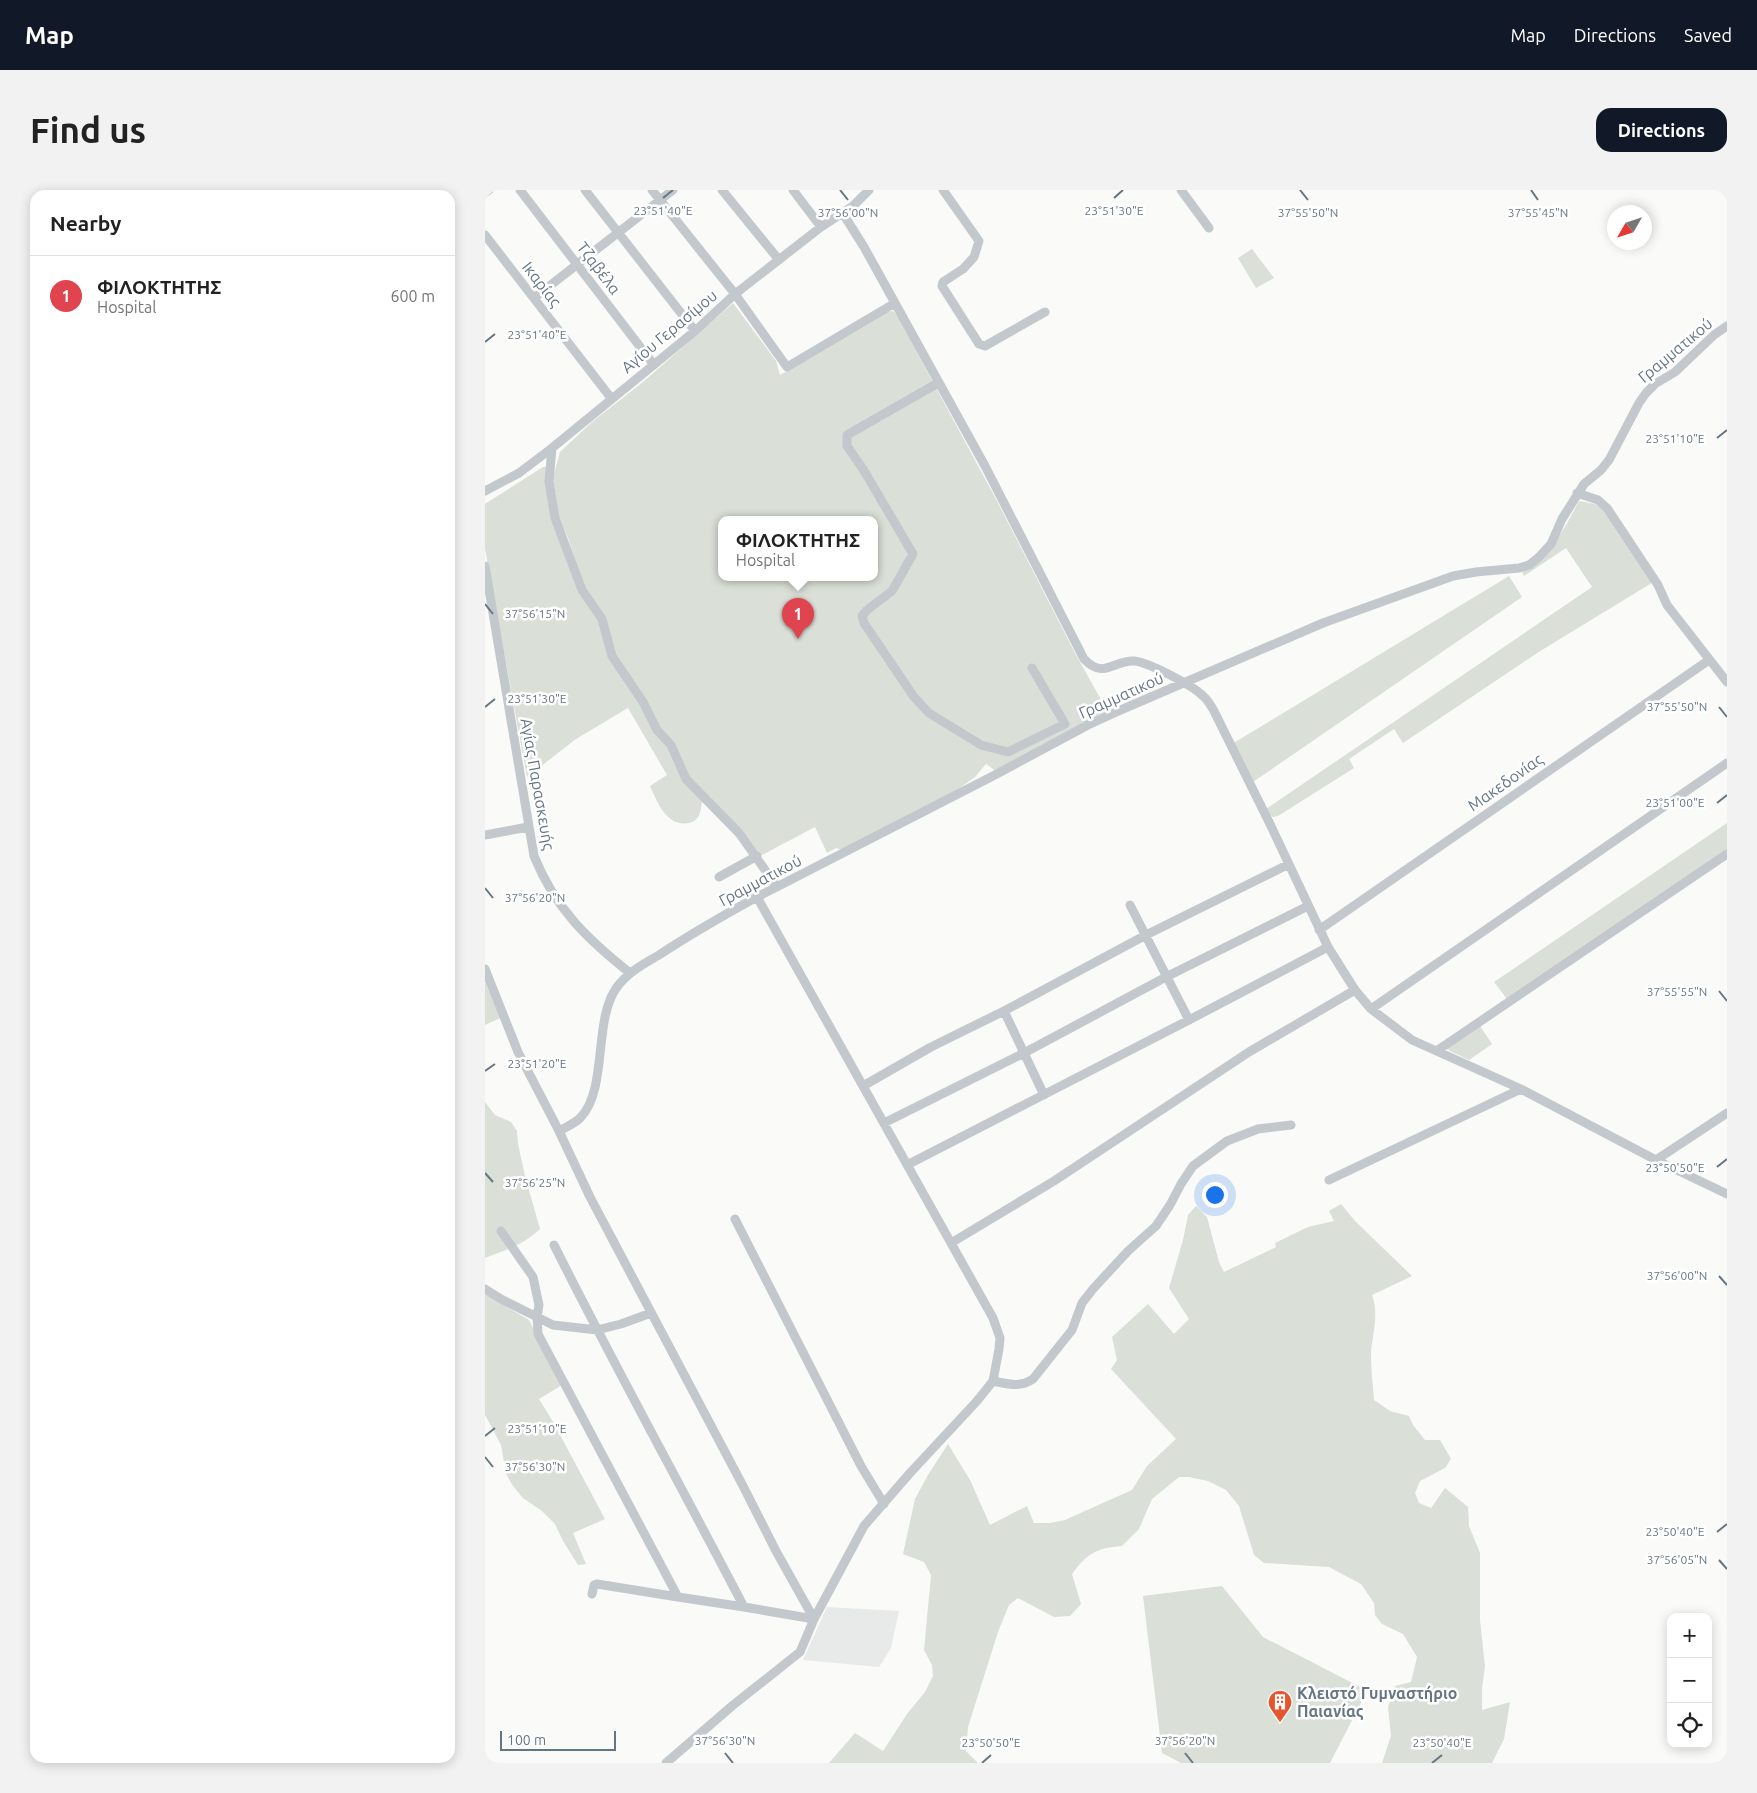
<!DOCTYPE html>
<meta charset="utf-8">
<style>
:root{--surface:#fff;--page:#f2f2f2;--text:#222;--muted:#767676;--line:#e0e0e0;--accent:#111827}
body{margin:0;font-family:Ubuntu,sans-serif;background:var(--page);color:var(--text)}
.controls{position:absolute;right:15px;bottom:15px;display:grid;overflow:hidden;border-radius:10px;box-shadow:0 2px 12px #0003}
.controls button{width:45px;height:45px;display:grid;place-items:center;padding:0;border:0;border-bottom:1px solid var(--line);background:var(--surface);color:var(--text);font:25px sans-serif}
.compass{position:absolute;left:1122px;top:15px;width:45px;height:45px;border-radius:50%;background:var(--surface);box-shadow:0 2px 12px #0003;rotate:231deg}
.scale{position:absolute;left:15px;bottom:12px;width:116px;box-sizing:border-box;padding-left:5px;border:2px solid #657683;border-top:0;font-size:14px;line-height:18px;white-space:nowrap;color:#657683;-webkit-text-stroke:4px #fff;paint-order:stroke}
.you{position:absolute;left:729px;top:1004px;width:18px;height:18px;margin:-12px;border:4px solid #fff;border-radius:50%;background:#1a73e8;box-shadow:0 0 0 8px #1a73e833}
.badge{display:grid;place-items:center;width:32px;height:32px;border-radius:50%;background:var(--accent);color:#fff;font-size:16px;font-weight:700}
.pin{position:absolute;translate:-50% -41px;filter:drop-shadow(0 1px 2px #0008)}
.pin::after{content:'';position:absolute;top:26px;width:18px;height:15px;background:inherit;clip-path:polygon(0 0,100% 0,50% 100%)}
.popup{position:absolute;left:233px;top:326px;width:160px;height:65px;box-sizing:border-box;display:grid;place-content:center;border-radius:10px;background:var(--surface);filter:drop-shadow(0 1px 4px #0005);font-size:16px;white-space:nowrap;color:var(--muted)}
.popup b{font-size:19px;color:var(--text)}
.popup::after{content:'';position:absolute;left:50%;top:100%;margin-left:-10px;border:10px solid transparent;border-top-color:var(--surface)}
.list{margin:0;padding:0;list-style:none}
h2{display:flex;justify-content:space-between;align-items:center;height:65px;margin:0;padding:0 20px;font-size:21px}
h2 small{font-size:16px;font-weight:400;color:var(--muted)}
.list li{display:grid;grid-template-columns:32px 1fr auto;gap:15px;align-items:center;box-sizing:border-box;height:80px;padding:0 20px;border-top:1px solid var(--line)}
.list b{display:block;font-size:19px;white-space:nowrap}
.list p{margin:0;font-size:16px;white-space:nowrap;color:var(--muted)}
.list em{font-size:16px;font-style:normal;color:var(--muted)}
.icon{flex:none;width:28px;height:28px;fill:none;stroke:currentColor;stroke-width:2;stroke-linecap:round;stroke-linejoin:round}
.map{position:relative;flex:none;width:1242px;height:1573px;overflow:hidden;border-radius:15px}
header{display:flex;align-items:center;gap:30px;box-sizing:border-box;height:70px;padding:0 25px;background:var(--accent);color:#fff}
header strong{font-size:24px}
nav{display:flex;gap:28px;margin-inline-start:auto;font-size:18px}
.intro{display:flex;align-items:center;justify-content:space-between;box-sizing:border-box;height:120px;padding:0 30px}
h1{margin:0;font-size:35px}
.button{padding:12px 22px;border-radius:15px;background:var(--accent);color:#fff;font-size:18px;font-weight:700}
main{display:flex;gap:30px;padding:0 30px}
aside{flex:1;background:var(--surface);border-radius:15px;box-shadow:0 2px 12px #0003}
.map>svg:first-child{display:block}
</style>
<header>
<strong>Map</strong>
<nav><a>Map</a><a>Directions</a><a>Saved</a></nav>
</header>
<div class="intro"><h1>Find us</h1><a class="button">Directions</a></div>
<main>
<aside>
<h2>Nearby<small></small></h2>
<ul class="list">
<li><span class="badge" style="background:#e0444e">1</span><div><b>ΦΙΛΟΚΤΗΤΗΣ</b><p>Hospital</p></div><em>600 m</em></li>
</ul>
</aside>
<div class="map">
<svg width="1242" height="1573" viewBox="0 0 1242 1573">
<rect width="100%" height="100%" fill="#fafaf8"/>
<path fill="#e8e9e9" d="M342 1417 414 1421 406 1458 394 1477 318 1470Z"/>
<path fill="#dadfd7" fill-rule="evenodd" d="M767 59 789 88 771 98 753 68Z
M248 113 291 171 295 185 401 122 408 121 413 127 512 311 591 465 623 522 511 581 501 574 490 587 468 603 357 660 351 658 342 663 330 637 275 666 206 592 173 535 134 473 100 399 83 348 74 328 68 287 75 262 107 232 158 192ZM237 330H389V388H237Z
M58 277H62L67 332 114 431 126 469 217 611C216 620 215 631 204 633 182 637 173 614 165 596L182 585 143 518 91 549 42 587 0 359V314Z
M1094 311 1110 314 1119 319 1170 391 1052 463 918 553 909 539 864 569 869 578 793 626 788 627 785 625 781 619 1107 397 1081 358 1039 386 1037 382C1065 367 1080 338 1094 311Z
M1024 386 1037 407 768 592 747 554Z
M1242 633V661L1022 809 1009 792Z
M0 792 15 828 0 835Z
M995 836 1007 854 984 870 965 861 962 858Z
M0 912 10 925 26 932 32 941 33 954 40 986 55 1039C38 1055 21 1060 0 1068Z
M856 1014 871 1032 927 1086 887 1105C895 1126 886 1146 886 1167 886 1181 888 1195 889 1210L905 1221 924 1226 928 1235 940 1250H955L966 1269 960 1278 935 1291 930 1303 934 1313 946 1318 960 1298 983 1317 984 1336 995 1363V1430L1000 1476 997 1499V1520L1025 1512 1019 1549 1007 1573H897L906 1546 903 1517 910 1496 926 1492 932 1467 918 1444 897 1434 890 1425 889 1413 876 1394 844 1377 779 1373 769 1365 754 1316 741 1300 723 1291 704 1287H694L667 1309 654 1339 637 1356C611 1358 603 1363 587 1384L596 1414 585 1426 569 1427 533 1408 524 1415 513 1442 483 1537 481 1561 493 1573H344L370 1543 398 1561 422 1524 440 1502 448 1486 447 1475 439 1460 446 1385 439 1372 418 1364 430 1309 443 1285 463 1254 485 1290 505 1335 542 1316 549 1333H565L580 1330 647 1300 662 1276 691 1249 626 1179 632 1170 627 1147 663 1114 689 1144 704 1129 684 1098 698 1050 703 1025 711 1016 722 1027 734 1072 739 1082 791 1057 790 1053 823 1037 849 1031 844 1021Z
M0 1104 44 1130 77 1195 54 1209 67 1230 120 1329 88 1343 101 1374 93 1375 78 1351 70 1334 57 1321 38 1308 28 1296 21 1284 16 1255 0 1225Z
M737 1396 778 1447 879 1499 880 1505 845 1573H696L677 1563 658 1406Z"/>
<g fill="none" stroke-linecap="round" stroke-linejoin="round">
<path stroke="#c3c8cc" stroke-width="9" d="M35 0 169 175
M100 0 210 141
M167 0 250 104 302 177 410 113 379 57 357 22
M237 0 294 70
M308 0 336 37
M458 0 494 51 489 67 478 79 458 92 457 96 494 154 500 156 560 122
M696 0 724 38
M0 3 4 0
M0 45 126 208
M49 108 188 0
M410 113 500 276 599 469C619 490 628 470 649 471 663 472 707 495 718 506 723 510 726 516 729 521L785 634 843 757 870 800 886 819 927 850 1036 899 1171 970 1242 1004
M453 193 362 245V256L378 279 428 364 407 401 382 420 377 426 379 433 429 507 444 523 496 555 523 562 580 534 547 478
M67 258 64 291 70 328 97 400 117 429 127 466 158 512 172 540 186 555 201 589 254 643 292 697
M0 301 34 283 67 258 210 141 250 104 336 37 368 16 384 0
M1092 303 1113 310 1122 318 1173 395 1182 415 1242 492
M0 376 49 666C70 718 102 749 145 783
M0 645 43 637
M234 687 272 666
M645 715 704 830 843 757
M834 740 1224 470
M0 779 33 862 74 941 105 1007 257 1294 291 1361 329 1429
M886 819 1242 573
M519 821 559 905
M953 860 1242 664
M378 896 446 857 519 821 661 745 804 674
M399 933 539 863 681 787 823 716
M74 941C81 937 91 933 96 927 123 898 108 829 132 797 143 782 159 774 174 765 206 744 239 725 272 707L506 587 603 535 638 519 838 433 968 386 991 382 1034 378 1044 375 1053 368 1066 354 1077 329 1099 294 1116 280 1124 270 1154 213 1161 203 1170 194 1190 182 1229 145 1242 136
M1171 970 1242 923
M422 975 704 830
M844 990 1036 899
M250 1029 376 1276 399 1314
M16 1041 48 1087 54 1115 52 1127 53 1144 193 1407 259 1417
M466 1053 569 991 764 862 870 800
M69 1055C130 1177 196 1296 259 1417L329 1429
M0 1099 16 1109 68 1135 112 1140 136 1134 166 1123
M508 1191C523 1194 535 1198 548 1189L587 1140 597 1113 608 1099 643 1061 671 1036 685 1015 696 994 708 976 742 951 773 939 806 935
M107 1404 109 1395 112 1394 193 1407
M181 1573 247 1516 315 1462 329 1429 379 1336 425 1283 492 1211 508 1191 514 1159 515 1148 508 1128 272 707"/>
</g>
<path fill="none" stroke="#657683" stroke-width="2" d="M355 0 363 10M815 0 823 10M1046 0 1053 10M178 8 188 0M629 8 638 0M0 152 10 144M1232 248 1242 240M0 414 8 424M0 517 10 509M1234 517 1242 527M1232 613 1242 605M0 698 8 708M1234 801 1242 811M0 881 10 874M1232 977 1242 969M0 983 8 992M1234 1086 1242 1095M0 1246 10 1238M0 1267 8 1277M1232 1342 1242 1334M1234 1370 1242 1379M240 1563 248 1573M700 1563 708 1573M497 1573 506 1565M947 1573 957 1565"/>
<defs>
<symbol id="building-pin" viewBox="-11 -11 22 30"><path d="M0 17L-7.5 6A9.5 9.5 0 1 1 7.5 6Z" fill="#e4572e" stroke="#fff"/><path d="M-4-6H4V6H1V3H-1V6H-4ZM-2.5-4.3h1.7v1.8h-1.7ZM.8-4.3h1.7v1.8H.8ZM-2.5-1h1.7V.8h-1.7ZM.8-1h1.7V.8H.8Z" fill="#fff"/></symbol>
</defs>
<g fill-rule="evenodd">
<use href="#building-pin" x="781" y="1498" width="28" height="38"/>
</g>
<g text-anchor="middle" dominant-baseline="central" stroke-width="5" stroke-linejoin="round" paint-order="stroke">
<g font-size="16" fill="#657683" stroke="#fff">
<text transform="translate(114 78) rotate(53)">Τζαβέλα</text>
<text transform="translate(57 94) rotate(52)">Ικαρίας</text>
<text transform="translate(184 141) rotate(-40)">Αγίου Γερασίμου</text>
<text transform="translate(1190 160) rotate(-40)">Γραμματικού</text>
<text transform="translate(636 505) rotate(-24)">Γραμματικού</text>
<text transform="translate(1020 592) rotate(-35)">Μακεδονίας</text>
<text transform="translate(53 594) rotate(80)">Αγίας Παρασκευής</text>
<text transform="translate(275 690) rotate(-28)">Γραμματικού</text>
</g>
<g font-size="16" font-weight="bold" fill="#657683" stroke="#fff" text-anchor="start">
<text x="812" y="1503">Κλειστό Γυμναστήριο<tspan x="812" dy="18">Παιανίας</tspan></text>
</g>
</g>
<g font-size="12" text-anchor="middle" fill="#657683" stroke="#fff" stroke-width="5" stroke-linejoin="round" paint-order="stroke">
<text x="178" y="25">23°51'40"E</text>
<text x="629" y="25">23°51'30"E</text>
<text x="363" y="27">37°56'00"N</text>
<text x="823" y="27">37°55'50"N</text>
<text x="1053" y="27">37°55'45"N</text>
<text x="52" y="149">23°51'40"E</text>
<text x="1190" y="253">23°51'10"E</text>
<text x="50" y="428">37°56'15"N</text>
<text x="52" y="513">23°51'30"E</text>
<text x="1192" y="521">37°55'50"N</text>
<text x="1190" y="617">23°51'00"E</text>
<text x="50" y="712">37°56'20"N</text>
<text x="1192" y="806">37°55'55"N</text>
<text x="52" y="878">23°51'20"E</text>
<text x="1190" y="982">23°50'50"E</text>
<text x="50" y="997">37°56'25"N</text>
<text x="1192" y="1090">37°56'00"N</text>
<text x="52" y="1243">23°51'10"E</text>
<text x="50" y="1281">37°56'30"N</text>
<text x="1190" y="1346">23°50'40"E</text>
<text x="1192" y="1374">37°56'05"N</text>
<text x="240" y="1555">37°56'30"N</text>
<text x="700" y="1555">37°56'20"N</text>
<text x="506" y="1557">23°50'50"E</text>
<text x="957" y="1557">23°50'40"E</text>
</g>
</svg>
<div class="controls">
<button>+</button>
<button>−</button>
<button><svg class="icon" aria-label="locate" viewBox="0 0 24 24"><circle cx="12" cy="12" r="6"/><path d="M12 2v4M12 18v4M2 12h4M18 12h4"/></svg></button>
</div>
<svg class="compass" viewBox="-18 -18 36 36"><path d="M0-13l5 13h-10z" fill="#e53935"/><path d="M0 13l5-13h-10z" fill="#767676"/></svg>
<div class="scale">100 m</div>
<div class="you"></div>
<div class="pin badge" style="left:313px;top:449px;background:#e0444e">1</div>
<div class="popup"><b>ΦΙΛΟΚΤΗΤΗΣ</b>Hospital</div>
</div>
</main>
